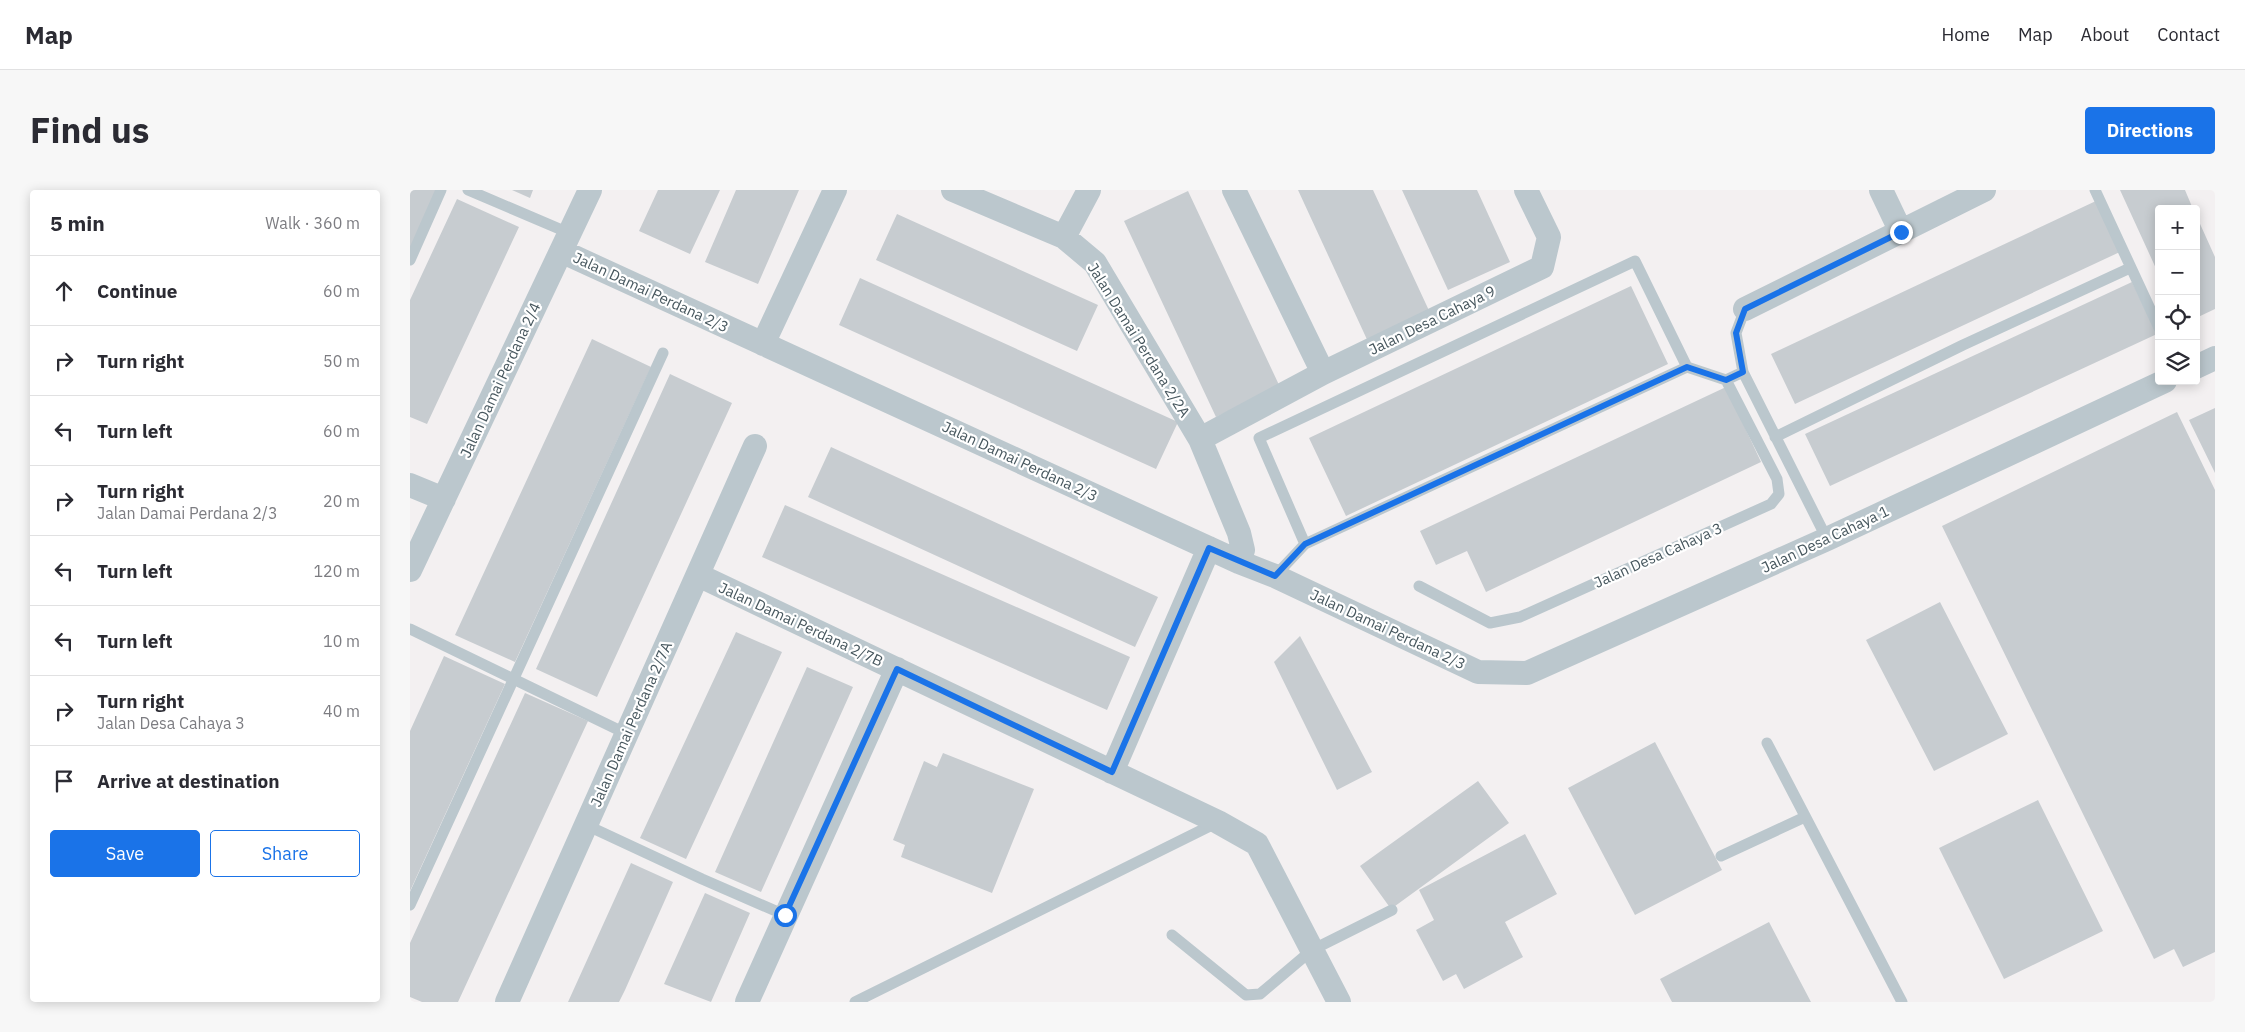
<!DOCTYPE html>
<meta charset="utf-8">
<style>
:root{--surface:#fff;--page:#f7f7f7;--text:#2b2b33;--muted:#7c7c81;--line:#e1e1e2;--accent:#1a73e8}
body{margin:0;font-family:"IBM Plex Sans",sans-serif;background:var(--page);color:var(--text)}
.controls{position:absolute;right:15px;top:15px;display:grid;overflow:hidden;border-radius:5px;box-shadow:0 2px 12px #0003}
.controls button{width:45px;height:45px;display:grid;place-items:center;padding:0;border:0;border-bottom:1px solid var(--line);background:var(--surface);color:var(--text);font:25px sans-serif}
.stop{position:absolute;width:15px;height:15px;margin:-11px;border:4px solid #1a73e8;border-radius:50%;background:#fff}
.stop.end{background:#1a73e8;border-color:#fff;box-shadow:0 1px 5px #0008}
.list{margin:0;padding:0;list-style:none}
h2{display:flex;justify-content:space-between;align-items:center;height:65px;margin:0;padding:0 20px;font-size:21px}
h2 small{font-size:16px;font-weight:400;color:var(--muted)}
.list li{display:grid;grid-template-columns:32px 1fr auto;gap:15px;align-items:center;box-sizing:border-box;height:70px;padding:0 20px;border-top:1px solid var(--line)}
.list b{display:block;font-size:19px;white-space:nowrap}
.list p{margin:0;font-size:16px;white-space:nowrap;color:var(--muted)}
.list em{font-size:16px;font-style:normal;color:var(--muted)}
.actions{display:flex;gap:10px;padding:15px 20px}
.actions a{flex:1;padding:11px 0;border:1px solid var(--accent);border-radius:5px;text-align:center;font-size:18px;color:var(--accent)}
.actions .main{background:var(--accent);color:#fff}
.icon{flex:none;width:28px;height:28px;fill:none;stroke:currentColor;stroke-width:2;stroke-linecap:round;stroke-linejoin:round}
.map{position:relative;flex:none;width:1805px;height:812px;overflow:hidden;border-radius:5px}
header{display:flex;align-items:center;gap:30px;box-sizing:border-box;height:70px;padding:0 25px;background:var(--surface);border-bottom:1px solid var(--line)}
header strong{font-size:24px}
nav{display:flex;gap:28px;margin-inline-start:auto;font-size:18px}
.intro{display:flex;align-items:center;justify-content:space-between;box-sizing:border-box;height:120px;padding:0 30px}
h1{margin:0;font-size:35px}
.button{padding:12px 22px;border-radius:5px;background:var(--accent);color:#fff;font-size:18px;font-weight:700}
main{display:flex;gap:30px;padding:0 30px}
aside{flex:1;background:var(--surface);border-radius:5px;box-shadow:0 2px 12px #0003}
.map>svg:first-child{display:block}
</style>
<header>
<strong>Map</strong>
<nav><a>Home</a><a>Map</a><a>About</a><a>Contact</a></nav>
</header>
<div class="intro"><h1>Find us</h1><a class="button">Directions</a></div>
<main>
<aside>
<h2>5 min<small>Walk · 360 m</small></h2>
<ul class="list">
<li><svg class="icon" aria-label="ahead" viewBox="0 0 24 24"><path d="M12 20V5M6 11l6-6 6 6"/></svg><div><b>Continue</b></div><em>60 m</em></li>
<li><svg class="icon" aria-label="right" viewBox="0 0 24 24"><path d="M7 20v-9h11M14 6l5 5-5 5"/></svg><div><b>Turn right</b></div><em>50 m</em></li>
<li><svg class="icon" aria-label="left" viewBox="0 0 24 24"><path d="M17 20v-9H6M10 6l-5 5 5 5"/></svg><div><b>Turn left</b></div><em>60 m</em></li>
<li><svg class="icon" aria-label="right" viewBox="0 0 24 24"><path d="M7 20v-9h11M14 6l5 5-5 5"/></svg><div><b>Turn right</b><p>Jalan Damai Perdana 2/3</p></div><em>20 m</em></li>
<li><svg class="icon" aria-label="left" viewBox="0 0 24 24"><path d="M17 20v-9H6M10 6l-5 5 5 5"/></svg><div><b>Turn left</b></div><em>120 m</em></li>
<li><svg class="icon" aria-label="left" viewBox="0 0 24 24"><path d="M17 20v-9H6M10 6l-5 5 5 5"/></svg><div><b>Turn left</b></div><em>10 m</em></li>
<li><svg class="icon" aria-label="right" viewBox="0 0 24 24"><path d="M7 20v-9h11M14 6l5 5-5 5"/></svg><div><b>Turn right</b><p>Jalan Desa Cahaya 3</p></div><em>40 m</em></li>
<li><svg class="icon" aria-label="arrive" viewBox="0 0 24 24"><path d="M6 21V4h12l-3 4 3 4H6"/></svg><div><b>Arrive at destination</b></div></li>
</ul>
<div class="actions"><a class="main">Save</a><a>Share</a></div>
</aside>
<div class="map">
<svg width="1805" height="812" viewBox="0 0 1805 812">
<rect width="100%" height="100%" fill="#f3f0f1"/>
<path fill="#c7ccd0" d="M0 0H28L0 59Z
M102 0H123L120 8Z
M248 0H310L280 64 229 41Z
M326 0H389L348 94 295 72Z
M888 0H963L1022 127 960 156Z
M992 0H1067L1100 72 1038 100Z
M1710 0H1775L1783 19H1749V85Z
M778 1 870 197 806 227 714 31Z
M47 9 109 37 17 234 0 227V110Z
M1688 10 1712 61 1385 214 1361 164Z
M487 24 688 115 667 161 466 70Z
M1786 25 1805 67V119L1786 128Z
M450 88 768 232 746 279 429 135Z
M1722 92 1747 144 1420 296 1395 244Z
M1221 96 1258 174 936 326 899 248Z
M182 149 241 177 105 472 45 445Z
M260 184 322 213 187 507 126 479Z
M1316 197 1351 272 1076 402 1057 361 1026 375 1010 341Z
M1805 218V283L1779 230Z
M1767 222 1805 300V762L1773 777 1764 759 1744 769 1532 336Z
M421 257 748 407 725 457 398 307Z
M375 315 720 467 697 520 352 367Z
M1530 412 1598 544 1524 581 1456 450Z
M326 442 372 462 276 669 230 648Z
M890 446 962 582 927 600 864 472Z
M34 466 95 494 0 701V541Z
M397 477 443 497 351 702 305 682Z
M115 503 178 531 48 812H12L0 807V753Z
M1245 552 1312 680 1225 725 1158 598Z
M533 563 624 599 582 703 491 667 495 655 483 650 514 571 527 577Z
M1068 591 1099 633 981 719 950 676Z
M1628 610 1693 741 1594 789 1529 658Z
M1115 644 1147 704 1095 732 1113 767 1054 799 1046 784 1033 791 1006 740 1024 730 1009 700Z
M221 673 263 692 215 800 209 812H158Z
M295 703 340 723 301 812 254 794Z
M1359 732 1401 812H1262L1250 789Z"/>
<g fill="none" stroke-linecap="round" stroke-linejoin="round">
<path stroke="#bbc7cd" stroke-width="11" d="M58 0 159 43
M1685 0 1749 138
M0 70 31 0
M1335 119 1326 143 1333 182 1417 349
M1365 247 1553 155 1720 78
M895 354 849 248 1225 71 1277 177
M865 386 895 354 1277 177 1316 190 1333 182
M1009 396 1080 433 1110 427 1361 314 1369 304 1367 289 1316 190
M0 439 217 544
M1357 553 1492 812
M176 635 292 689 375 725
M1311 666 1395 627
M0 715 253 163
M762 745 836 805 850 804 902 760 982 720
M445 812 808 632"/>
<path stroke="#bbc7cd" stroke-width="24" d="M543 0 654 47 685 73 790 249 829 343 833 360 829 372
M824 0 913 183
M1471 0 1491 42
M654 47 679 0
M151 61 829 372 865 386 1068 482 1117 483 1417 349 1755 191
M1335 119 1574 0
M353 154 425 0
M1786 177 1805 168
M790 249 913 183 1132 77 1139 47 1116 0
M0 295 34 309
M0 380 180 0
M288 385 808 632 847 654 929 812
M702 582 799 358
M97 812 345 256
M337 812 487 479"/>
</g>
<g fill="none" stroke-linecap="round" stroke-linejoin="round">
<path stroke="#1a73e8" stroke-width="6" d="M375 725 487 479 702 582 799 358 865 386 895 354 1277 177 1316 190 1333 182 1326 143 1335 119 1491 42"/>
</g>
<g text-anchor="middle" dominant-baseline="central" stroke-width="4.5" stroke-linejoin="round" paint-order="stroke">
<g font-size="15" fill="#47575e" stroke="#fff">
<text transform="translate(241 102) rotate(25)">Jalan Damai Perdana 2/3</text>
<text transform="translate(1022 130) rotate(-26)">Jalan Desa Cahaya 9</text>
<text transform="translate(729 150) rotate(58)">Jalan Damai Perdana 2/2A</text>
<text transform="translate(90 190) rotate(-65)">Jalan Damai Perdana 2/4</text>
<text transform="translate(610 271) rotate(25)">Jalan Damai Perdana 2/3</text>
<text transform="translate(1415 349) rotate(-25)">Jalan Desa Cahaya 1</text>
<text transform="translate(1248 365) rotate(-24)">Jalan Desa Cahaya 3</text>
<text transform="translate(391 434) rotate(25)">Jalan Damai Perdana 2/7B</text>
<text transform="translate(978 439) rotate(25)">Jalan Damai Perdana 2/3</text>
<text transform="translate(221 534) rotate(-66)">Jalan Damai Perdana 2/7A</text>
</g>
</g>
</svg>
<div class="controls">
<button>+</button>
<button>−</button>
<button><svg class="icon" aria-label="locate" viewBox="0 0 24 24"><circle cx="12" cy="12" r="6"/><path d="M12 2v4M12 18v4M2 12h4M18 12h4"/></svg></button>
<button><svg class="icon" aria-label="layers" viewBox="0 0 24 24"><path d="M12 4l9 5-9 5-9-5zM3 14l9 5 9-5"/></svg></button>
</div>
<div class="stop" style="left:375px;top:725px"></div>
<div class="stop end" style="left:1491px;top:42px"></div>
</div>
</main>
